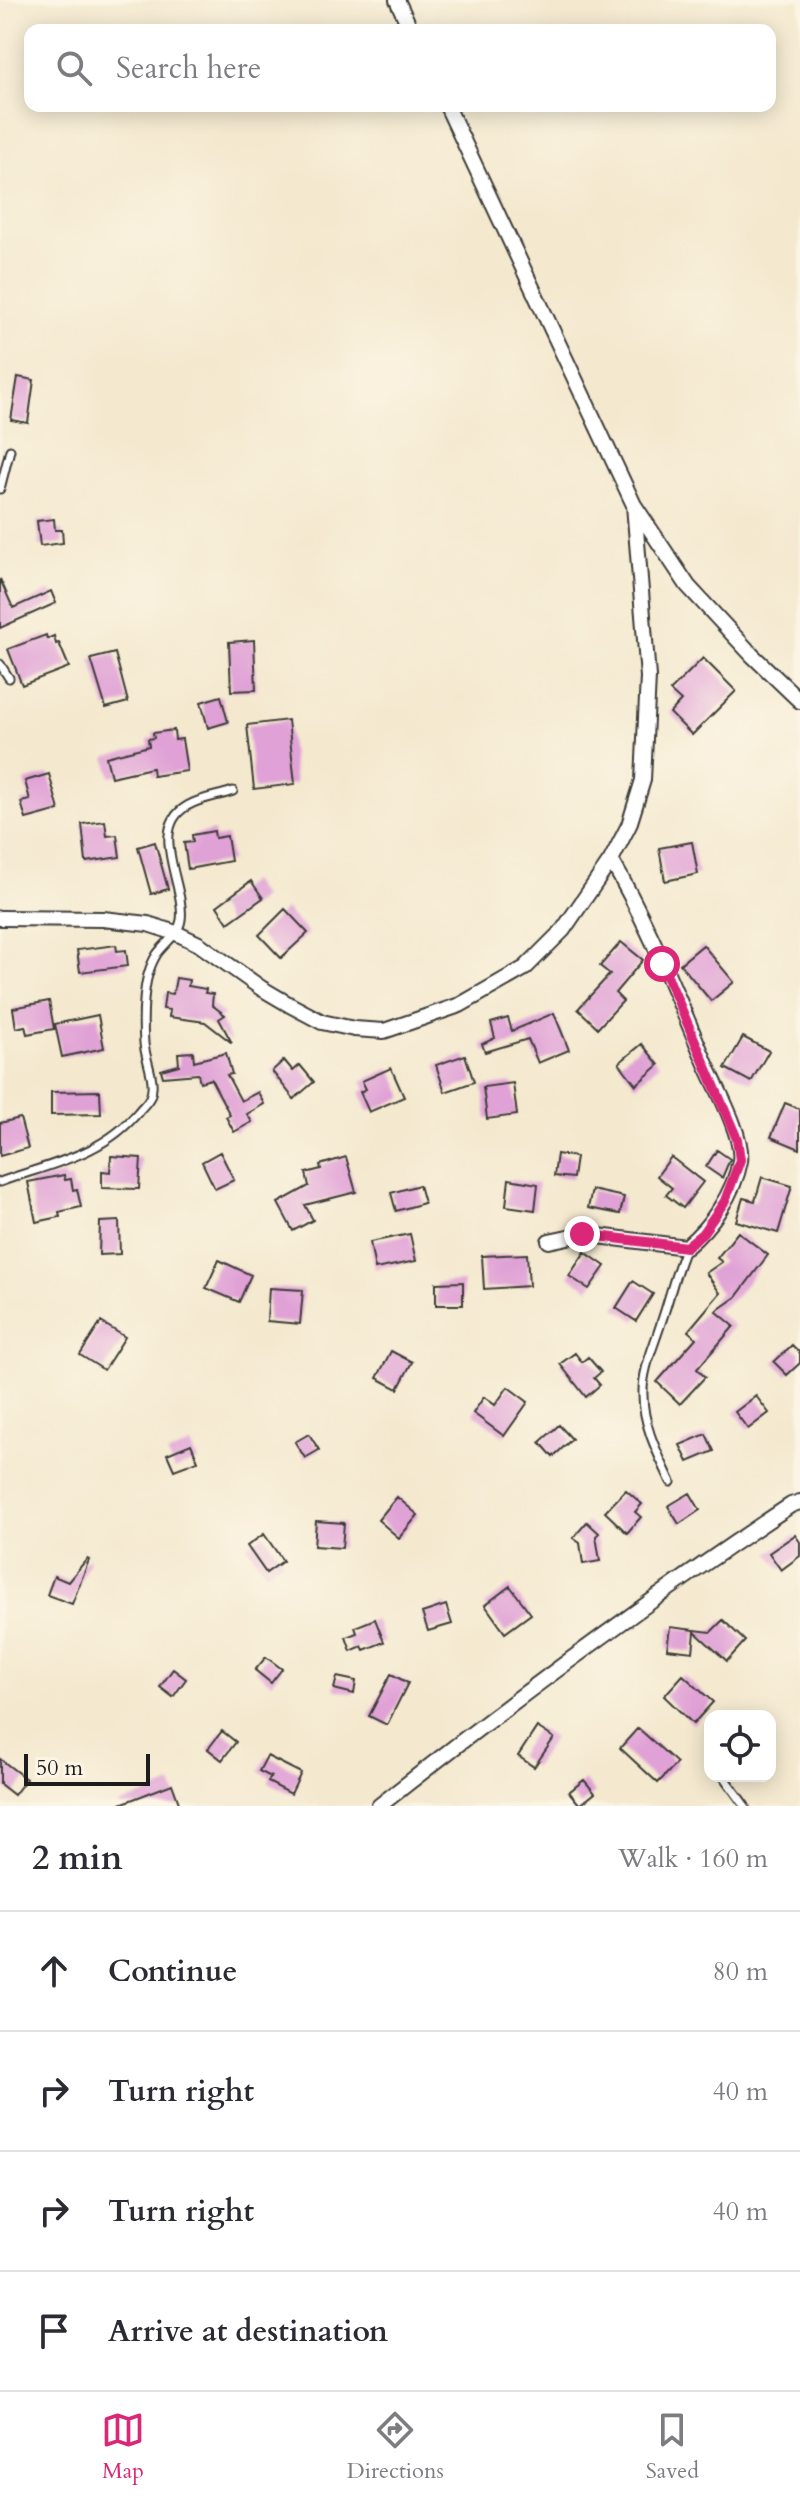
<!DOCTYPE html>
<meta charset="utf-8">
<style>
:root{--surface:#fff;--page:#f7f7f7;--text:#2b2b33;--muted:#7c7c81;--line:#e1e1e2;--accent:#db2777}
body{margin:0;font-family:Cardo,serif;background:var(--page);color:var(--text)}
.controls{position:absolute;right:24px;bottom:24px;display:grid;overflow:hidden;border-radius:16px;box-shadow:0 4px 20px #0003}
.controls button{width:72px;height:72px;display:grid;place-items:center;padding:0;border:0;border-bottom:2px solid var(--line);background:var(--surface);color:var(--text);font:40px sans-serif}
.scale{position:absolute;left:24px;bottom:20px;width:126px;box-sizing:border-box;padding-left:8px;border:4px solid #1c1c1c;border-top:0;font-size:22px;line-height:28px;white-space:nowrap;color:#1c1c1c;-webkit-text-stroke:6px #fcf5e5;paint-order:stroke}
.stop{position:absolute;width:24px;height:24px;margin:-18px;border:6px solid #db2777;border-radius:50%;background:#fff}
.stop.end{background:#db2777;border-color:#fff;box-shadow:0 2px 8px #0008}
.list{margin:0;padding:0;list-style:none}
h2{display:flex;justify-content:space-between;align-items:center;height:104px;margin:0;padding:0 32px;font-size:34px}
h2 small{font-size:26px;font-weight:400;color:var(--muted)}
.list li{display:grid;grid-template-columns:52px 1fr auto;gap:24px;align-items:center;box-sizing:border-box;height:120px;padding:0 32px;border-top:2px solid var(--line)}
.list b{display:block;font-size:30px;white-space:nowrap}
.list em{font-size:26px;font-style:normal;color:var(--muted)}
.icon{flex:none;width:44px;height:44px;fill:none;stroke:currentColor;stroke-width:2;stroke-linecap:round;stroke-linejoin:round}
.map{position:relative;flex:none;width:800px;height:1806px;overflow:hidden}
.search{position:absolute;background:var(--surface);box-shadow:0 4px 20px #0003;left:24px;right:24px;top:24px;height:88px;display:flex;align-items:center;gap:20px;box-sizing:border-box;padding:0 28px;border-radius:16px;color:var(--muted);font-size:30px}
.sheet{height:584px;background:var(--surface)}
nav{display:flex;justify-content:space-around;align-items:center;box-sizing:border-box;height:112px;border-top:2px solid var(--line);background:var(--surface);font-size:22px;color:var(--muted)}
nav a{display:grid;justify-items:center;gap:4px}
nav .on{color:var(--accent)}
.map>svg:first-child{display:block}
</style>
<div class="map">
<svg width="800" height="1806" viewBox="0 0 800 1806">
<rect width="100%" height="100%" fill="#fcf5e5"/>
<filter id="ink" filterUnits="userSpaceOnUse"><feTurbulence type="fractalNoise" baseFrequency=".0125" numOctaves="2"/><feDisplacementMap in="SourceGraphic" scale="16" xChannelSelector="R" yChannelSelector="G"/><feConvolveMatrix kernelMatrix="1 2 1 2 8 2 1 2 1" color-interpolation-filters="sRGB"/></filter>
<filter id="wash" filterUnits="userSpaceOnUse"><feTurbulence type="fractalNoise" baseFrequency=".006" numOctaves="4" result="noise"/><feDisplacementMap in="SourceGraphic" scale="32" xChannelSelector="R" yChannelSelector="G"/><feGaussianBlur stdDeviation="1.8" result="paint"/><feColorMatrix in="noise" values="0 0 0 0 0 0 0 0 0 0 0 0 0 0 0 0 0 1.4 0 .05"/><feComposite in="paint" operator="in"/></filter>
<g filter="url(#wash)">
<rect width="100%" height="100%" fill="#f4e9cf"/>
<g id="blocks">
<path fill="#e0a1d6" d="M18 377 34 380 28 423 11 420Z
M54 519 55 530H62L63 543 40 546 37 521Z
M0 579 13 608 51 591 56 603 0 628Z
M46 635 47 639 54 636 56 644 59 643 69 667 22 685 8 649Z
M254 640 256 690 231 691 229 642Z
M115 653 128 702 106 708 91 659Z
M703 658 736 691 692 735 670 713 681 701 670 691Z
M221 696 228 722 208 728 201 702Z
M288 720 295 784 254 789 247 725Z
M174 730 175 740 182 739 187 771 153 776 152 768 111 777 106 757 149 746 148 739 154 738 153 733Z
M49 774 59 810 26 819 21 802 30 800 25 781Z
M105 821 107 836 117 835 120 857 86 862 82 824Z
M214 831 215 838 227 836 231 861 188 869 184 843 193 842 192 835Z
M155 842 168 889 151 894 138 847Z
M692 842 698 874 665 881 659 848Z
M251 881 263 898 228 923 217 906Z
M285 909 308 933 281 958 259 935Z
M621 942 643 960 615 993 623 1001 598 1028 578 1009 610 974 600 966Z
M116 945 117 951 126 950 128 966 80 972 77 950Z
M703 945 734 982 711 1001 680 964Z
M176 978 189 980 188 986 206 989 205 993 213 994 212 1005 225 1015 219 1019 232 1043 205 1022 169 1017 170 1010 163 1009 165 993 173 994Z
M49 1001 54 1029 27 1034 25 1026 16 1028 13 1008Z
M554 1013 569 1050 538 1063 528 1039 485 1052 482 1044 495 1038 491 1023 508 1018 512 1031Z
M98 1015 104 1048 62 1057 55 1024Z
M743 1037 769 1051 751 1082 725 1068Z
M642 1044 659 1065 636 1085 619 1063Z
M193 1052 194 1061 226 1053 232 1074 227 1075 241 1101 258 1092 264 1104 247 1114 252 1122 234 1132 226 1117 230 1115 211 1079 200 1082 198 1074 163 1077 161 1070 179 1065 178 1053Z
M465 1055 474 1082 445 1092 436 1065Z
M284 1060 293 1071 300 1065 314 1082 294 1099 272 1071Z
M391 1068 404 1097 369 1112 360 1092 366 1089 362 1081Z
M513 1083 517 1115 487 1119 483 1087Z
M100 1091 101 1114 51 1115V1092Z
M785 1103 800 1109V1149L771 1137Z
M20 1118 28 1148 0 1156V1123Z
M717 1150 730 1159 722 1178 706 1167Z
M220 1152 234 1180 215 1189 202 1162Z
M557 1154 576 1157 573 1178 554 1176Z
M111 1156 141 1158 139 1189 102 1188V1171L110 1172Z
M346 1157 356 1192 305 1205 313 1220 293 1231 278 1203 309 1186 306 1173 321 1169 320 1165Z
M671 1157 703 1182 683 1208 666 1195 672 1188 657 1176Z
M64 1175 65 1180 71 1179 73 1190 77 1189 81 1207 59 1212 60 1217 36 1222 28 1182Z
M762 1177 792 1186 778 1233 736 1221 743 1198 755 1201Z
M509 1179 538 1184 535 1210 506 1206Z
M419 1185 424 1203 396 1211 391 1193Z
M592 1190 624 1197 620 1214 588 1208Z
M119 1221 120 1254 99 1255 100 1222Z
M738 1232 768 1255 736 1297 716 1311 734 1326 697 1369 705 1377 680 1404 657 1382 696 1338 688 1331 720 1293 706 1273 722 1262 717 1258Z
M410 1234 416 1261 375 1269 370 1242Z
M585 1252 605 1266 589 1289 569 1276Z
M527 1254 529 1286 484 1289 482 1256Z
M219 1260 251 1275 239 1302 206 1288Z
M633 1281 653 1294 636 1321 616 1308Z
M463 1282V1305H436V1283Z
M269 1288 303 1290 300 1324 267 1321Z
M101 1322 125 1337 104 1370 80 1355Z
M792 1345 800 1353V1363L787 1375 774 1362Z
M391 1351 412 1362 398 1389 377 1378Z
M575 1353 582 1362 588 1357 601 1372 594 1378 600 1385 586 1397 560 1364Z
M508 1387 528 1402 504 1436 473 1413 484 1397 495 1405Z
M756 1396 769 1413 748 1429 735 1412Z
M559 1425 572 1439 553 1457 540 1442Z
M309 1434 319 1450 305 1458 295 1442Z
M706 1434 714 1451 688 1462 680 1445Z
M191 1444 198 1461 174 1470 167 1454Z
M626 1490 642 1504 635 1512 641 1517 627 1533 605 1512Z
M690 1493 700 1510 679 1524 668 1506Z
M397 1497 418 1515 399 1538 378 1520Z
M316 1521 344 1523 342 1548 314 1546Z
M587 1522 599 1533 596 1536 600 1561 583 1564 580 1543 573 1538Z
M264 1534 283 1561 266 1573 247 1546Z
M795 1535 800 1542V1556L781 1570 769 1553Z
M87 1559 89 1560 72 1604 47 1595 54 1576 68 1582Z
M510 1586 531 1614 505 1633 485 1605Z
M446 1605 452 1624 428 1631 422 1613Z
M375 1619 384 1642 364 1650 362 1646 351 1651 346 1637 357 1633 355 1627Z
M723 1620 745 1641 727 1661 695 1632 693 1652 667 1649 670 1627 711 1632Z
M266 1657 282 1669 271 1683 255 1670Z
M173 1669 186 1679 173 1697 160 1687Z
M391 1674 408 1683 387 1725 369 1716Z
M683 1675 713 1702 693 1724 664 1696Z
M337 1677 356 1681 354 1694 334 1689Z
M537 1727 554 1738 534 1767 518 1756Z
M638 1728 677 1763 658 1783 620 1748Z
M222 1731 236 1742 222 1760 208 1749Z
M267 1756 301 1773 291 1794 268 1782 271 1777 259 1771Z
M0 1759 26 1779 14 1795 0 1784Z
M584 1780 595 1793 580 1805 569 1792Z
M172 1784 180 1806H118V1805Z"/>
</g>
</g>
<g filter="url(#ink)">
<use href="#blocks" fill-opacity="0" stroke="#3c3b37" stroke-width="2"/>
<g fill="none" stroke-linecap="round" stroke-linejoin="round">
<defs>
<path id="service" d="M0 489 10 450
M0 664 9 678
M0 1182C49 1164 104 1155 139 1111 142 1107 148 1102 150 1097 157 1082 145 1059 144 1043 143 1029 143 1014 144 1001 145 984 148 968 157 954 165 943 179 934 181 920 186 886 147 829 187 806 200 798 219 796 233 791
M671 1482C658 1454 643 1426 643 1395 642 1370 654 1346 661 1323 670 1297 675 1272 686 1247
M723 1776 745 1806"/>
<path id="minor" d="M397 0 411 30
M447 106 634 505 688 586 752 655 800 701
M0 918 103 919 148 924 176 933 199 944 261 988 290 1005 322 1022 354 1029 384 1031 460 1005 525 968 563 930 611 860 629 825 643 780 648 677 634 505
M549 1241 582 1234 686 1247C711 1226 734 1194 740 1161 744 1137 716 1087 706 1064 676 995 649 925 611 860
M379 1806C512 1701 649 1599 791 1505L800 1502"/>
</defs>
<use href="#service" stroke="#3c3b37" stroke-width="11"/>
<use href="#minor" stroke="#3c3b37" stroke-width="18"/>
<use href="#service" stroke="#fff" stroke-width="7"/>
<use href="#minor" stroke="#fff" stroke-width="14"/>
</g>
</g>
<g fill="none" stroke-linecap="round" stroke-linejoin="round" filter="url(#ink)">
<path stroke="#db2777" stroke-width="10" d="M582 1234 686 1247 702 1234 725 1201 740 1160 737 1139 662 964"/>
</g>
</svg>
<div class="controls">
<button><svg class="icon" aria-label="locate" viewBox="0 0 24 24"><circle cx="12" cy="12" r="6"/><path d="M12 2v4M12 18v4M2 12h4M18 12h4"/></svg></button>
</div>
<div class="scale">50 m</div>
<div class="stop" style="left:662px;top:964px"></div>
<div class="stop end" style="left:582px;top:1234px"></div>
<div class="search"><svg class="icon" aria-label="search" viewBox="0 0 24 24"><circle cx="10" cy="10" r="6"/><path d="M15 15l6 6"/></svg>Search here</div>
</div>
<section class="sheet">
<h2>2 min<small>Walk · 160 m</small></h2>
<ul class="list">
<li><svg class="icon" aria-label="ahead" viewBox="0 0 24 24"><path d="M12 20V5M6 11l6-6 6 6"/></svg><div><b>Continue</b></div><em>80 m</em></li>
<li><svg class="icon" aria-label="right" viewBox="0 0 24 24"><path d="M7 20v-9h11M14 6l5 5-5 5"/></svg><div><b>Turn right</b></div><em>40 m</em></li>
<li><svg class="icon" aria-label="right" viewBox="0 0 24 24"><path d="M7 20v-9h11M14 6l5 5-5 5"/></svg><div><b>Turn right</b></div><em>40 m</em></li>
<li><svg class="icon" aria-label="arrive" viewBox="0 0 24 24"><path d="M6 21V4h12l-3 4 3 4H6"/></svg><div><b>Arrive at destination</b></div></li>
</ul>
</section>
<nav>
<a class="on"><svg class="icon" aria-label="map" viewBox="0 0 24 24"><path d="M3 6l6-2 6 2 6-2v14l-6 2-6-2-6 2zM9 4v14M15 6v14"/></svg>Map</a>
<a><svg class="icon" aria-label="directions" viewBox="0 0 24 24"><path d="M12 3l9 9-9 9-9-9zM9 14v-3h6M13 9l2 2-2 2"/></svg>Directions</a>
<a><svg class="icon" aria-label="saved" viewBox="0 0 24 24"><path d="M7 4h10v16l-5-4-5 4z"/></svg>Saved</a>
</nav>
